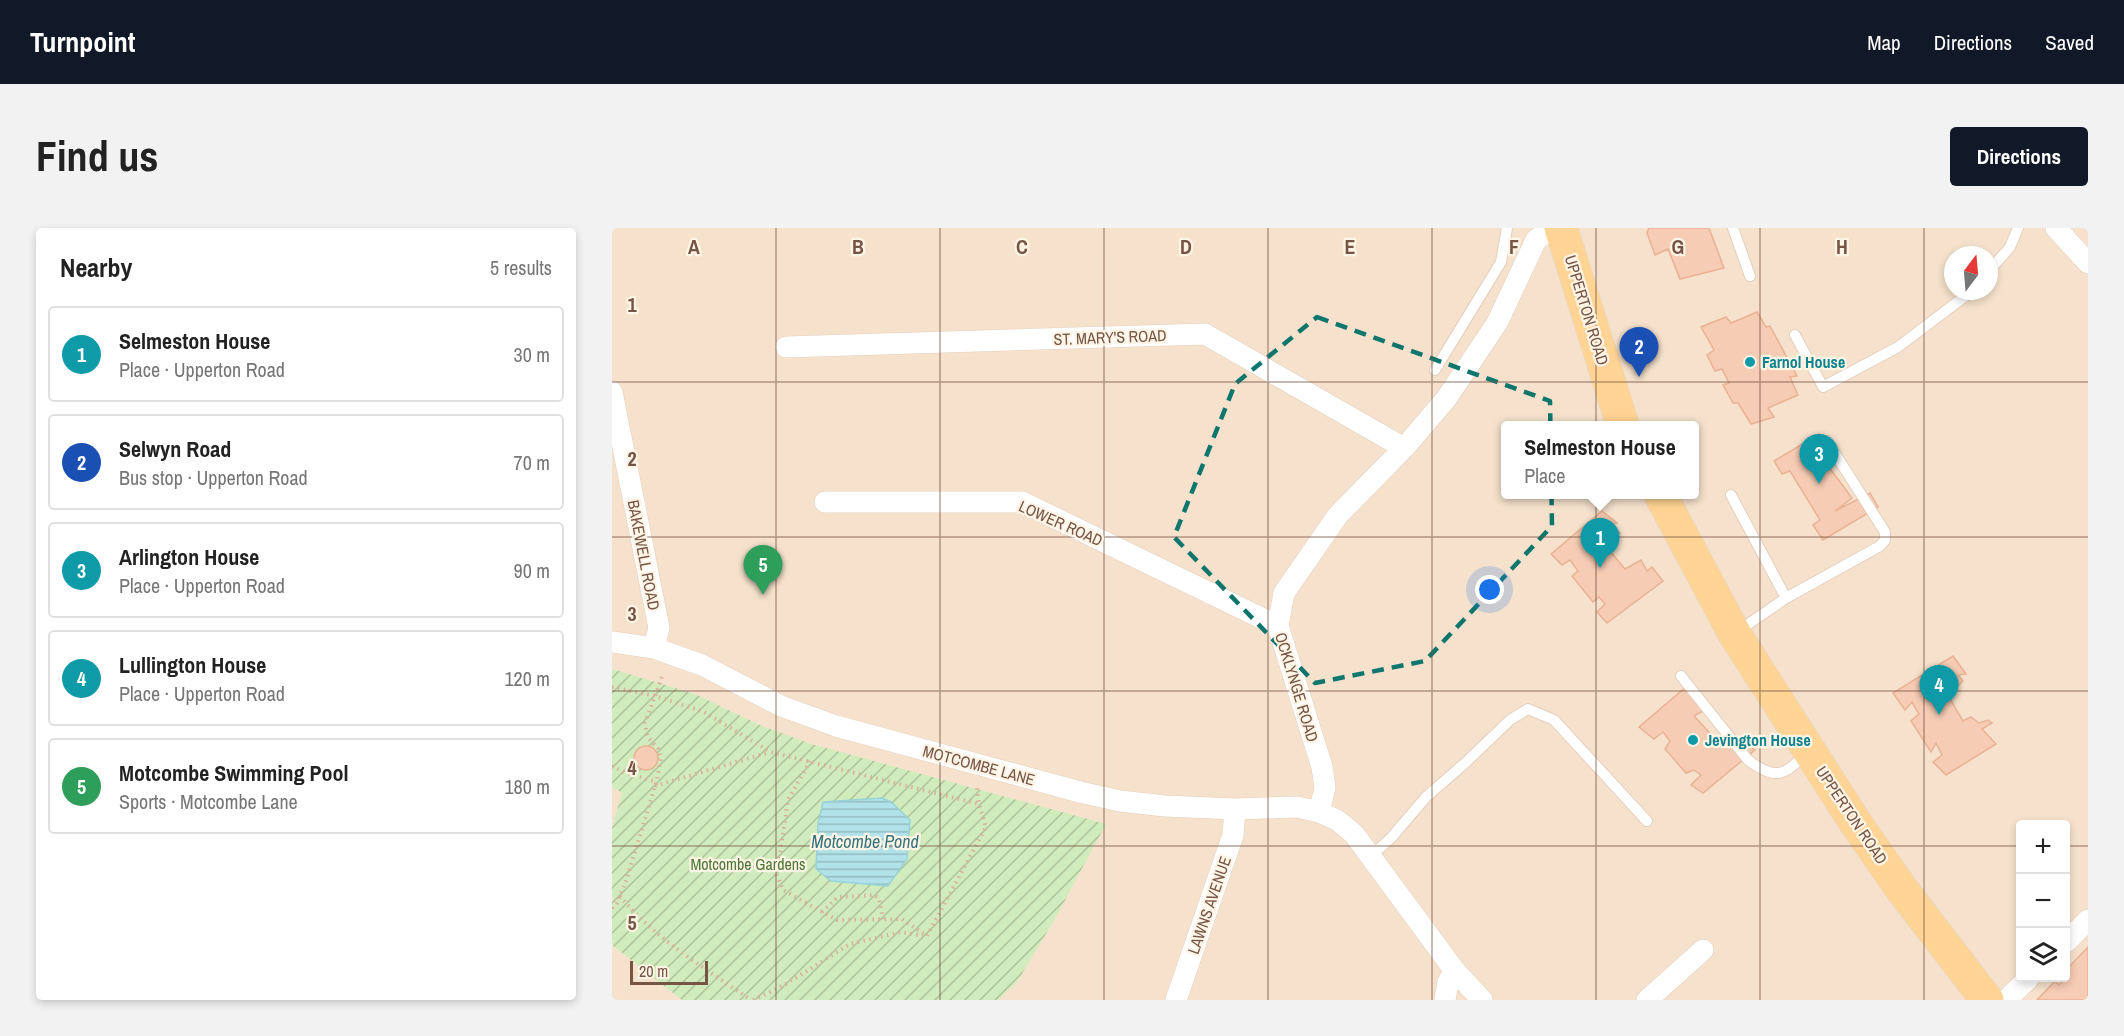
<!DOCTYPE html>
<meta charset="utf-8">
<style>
:root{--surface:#fff;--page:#f2f2f2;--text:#222;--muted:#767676;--line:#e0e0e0;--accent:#111827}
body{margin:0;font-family:"Archivo Narrow",sans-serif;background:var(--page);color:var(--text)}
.controls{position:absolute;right:18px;bottom:18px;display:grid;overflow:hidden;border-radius:6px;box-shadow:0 3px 9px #0003}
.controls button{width:54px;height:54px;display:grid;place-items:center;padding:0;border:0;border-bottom:2px solid var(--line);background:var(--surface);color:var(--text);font:30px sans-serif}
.compass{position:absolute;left:1332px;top:18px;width:54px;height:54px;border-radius:50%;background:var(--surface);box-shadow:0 3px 9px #0003;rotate:16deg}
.scale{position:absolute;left:18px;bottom:15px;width:78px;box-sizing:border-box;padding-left:6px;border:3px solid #765545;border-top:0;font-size:16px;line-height:21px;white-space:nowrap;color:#765545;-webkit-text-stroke:4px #fff5e6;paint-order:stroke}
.you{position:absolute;left:878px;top:362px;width:21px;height:21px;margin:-15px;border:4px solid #fff;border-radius:50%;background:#1a73e8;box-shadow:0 0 0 9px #1a73e833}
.badge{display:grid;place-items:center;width:39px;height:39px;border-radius:50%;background:var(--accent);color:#fff;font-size:20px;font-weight:700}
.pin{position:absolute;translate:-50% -50px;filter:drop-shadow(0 2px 3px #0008)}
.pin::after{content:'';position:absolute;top:32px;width:21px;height:18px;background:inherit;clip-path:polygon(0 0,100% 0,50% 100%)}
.popup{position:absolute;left:889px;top:193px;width:198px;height:78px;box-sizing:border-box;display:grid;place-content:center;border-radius:6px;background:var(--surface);filter:drop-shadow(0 2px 4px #0005);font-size:20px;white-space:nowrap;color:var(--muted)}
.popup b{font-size:22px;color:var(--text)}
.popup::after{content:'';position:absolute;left:50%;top:100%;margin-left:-12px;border:12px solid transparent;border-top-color:var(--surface)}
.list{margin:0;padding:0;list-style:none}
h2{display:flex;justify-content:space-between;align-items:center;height:78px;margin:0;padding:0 24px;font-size:26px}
h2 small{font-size:20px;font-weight:400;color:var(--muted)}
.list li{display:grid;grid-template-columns:39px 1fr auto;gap:18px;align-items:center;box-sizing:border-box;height:96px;margin:0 12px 12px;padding:0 12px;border:2px solid var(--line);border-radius:6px}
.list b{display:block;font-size:22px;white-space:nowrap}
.list p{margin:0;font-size:20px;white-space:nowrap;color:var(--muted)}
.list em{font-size:20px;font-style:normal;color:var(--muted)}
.icon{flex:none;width:33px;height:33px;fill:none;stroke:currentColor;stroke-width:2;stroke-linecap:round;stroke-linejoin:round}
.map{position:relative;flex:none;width:1476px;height:772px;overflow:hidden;border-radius:6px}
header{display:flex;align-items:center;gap:36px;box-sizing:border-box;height:84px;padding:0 30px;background:var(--accent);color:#fff}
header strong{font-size:28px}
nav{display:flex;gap:33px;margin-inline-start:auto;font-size:21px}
.intro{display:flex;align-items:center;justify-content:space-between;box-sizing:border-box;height:144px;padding:0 36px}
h1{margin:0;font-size:42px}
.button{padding:15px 27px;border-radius:6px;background:var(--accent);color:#fff;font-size:21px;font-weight:700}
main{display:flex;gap:36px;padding:0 36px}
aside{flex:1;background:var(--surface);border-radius:6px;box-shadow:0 3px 9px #0003}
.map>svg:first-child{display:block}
</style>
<header>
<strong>Turnpoint</strong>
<nav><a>Map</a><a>Directions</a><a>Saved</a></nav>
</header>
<div class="intro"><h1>Find us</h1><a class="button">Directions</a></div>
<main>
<aside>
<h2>Nearby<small>5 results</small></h2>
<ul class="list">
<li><span class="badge" style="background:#0f9aa8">1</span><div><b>Selmeston House</b><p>Place · Upperton Road</p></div><em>30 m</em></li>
<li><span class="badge" style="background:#1a4fb4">2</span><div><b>Selwyn Road</b><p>Bus stop · Upperton Road</p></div><em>70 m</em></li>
<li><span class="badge" style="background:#0f9aa8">3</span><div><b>Arlington House</b><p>Place · Upperton Road</p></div><em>90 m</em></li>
<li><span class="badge" style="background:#0f9aa8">4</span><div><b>Lullington House</b><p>Place · Upperton Road</p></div><em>120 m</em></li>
<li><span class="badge" style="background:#2e9e5b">5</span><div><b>Motcombe Swimming Pool</b><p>Sports · Motcombe Lane</p></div><em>180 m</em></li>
</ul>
</aside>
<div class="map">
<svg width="1476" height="772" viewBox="0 0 1476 772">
<defs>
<pattern id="garden-furrows" width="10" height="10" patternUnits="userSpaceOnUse" patternTransform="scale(1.5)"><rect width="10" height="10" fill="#d1ecbc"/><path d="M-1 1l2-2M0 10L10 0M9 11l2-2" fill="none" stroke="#aec29b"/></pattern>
<pattern id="water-rules" width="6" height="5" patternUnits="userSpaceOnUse" patternTransform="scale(1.5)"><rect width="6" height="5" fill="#b2e2e9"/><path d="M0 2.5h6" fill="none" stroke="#95babf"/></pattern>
</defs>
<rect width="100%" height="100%" fill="#fef1de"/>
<path fill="#f6e2cc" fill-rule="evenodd" d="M0 0H1476V772H0ZM1341 27H1377V63H1341ZM894 198H1082V266H894ZM1408 596H1454V750H1408Z"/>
<path fill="url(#garden-furrows)" d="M0 441 83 466 150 498 199 516 494 596 444 689 405 754 386 772H70L0 717V673L2 671 0 668V600L10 565 0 559Z"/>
<path fill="url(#water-rules)" stroke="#97d3db" stroke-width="1.5" d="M270 570 279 574 298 592 295 631 276 658 219 653 204 641 206 596 211 574Z"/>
<path fill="#f6ccb4" stroke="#eab193" stroke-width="1.5" d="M1037 0H1097L1112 40 1068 51 1056 21 1043 27 1035 5Z
M1145 84 1154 99 1158 98 1185 148 1178 149 1186 167 1156 180 1162 189 1139 196 1126 175H1121L1111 157 1117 155 1110 141 1103 143 1095 127 1102 122 1089 99 1114 89 1119 95Z
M1207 206 1218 228 1211 231 1240 270 1223 283 1258 265 1266 279 1211 312 1201 297 1208 292 1178 243 1170 246 1162 233Z
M990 283 1005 295 997 297 1008 305 992 316 1013 341 1029 332 1035 343 1040 339 1051 353 995 395 985 384 993 376 987 369 981 374 960 348 966 343 958 332 950 337 939 326Z
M1341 428 1354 446 1346 447 1351 453 1336 467 1351 493 1359 489 1367 495 1376 492 1380 495 1370 501 1384 516 1334 547 1321 534 1330 527 1324 515 1319 524 1299 493 1307 486 1300 474 1293 482 1281 465Z
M1074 459 1098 479 1082 488 1106 514 1117 502 1143 522 1091 565 1079 557 1089 547 1082 542 1074 545 1053 521 1058 513 1051 504 1042 511 1027 499Z
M22 530a12 12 0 1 1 24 0a12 12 0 1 1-24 0Z
M1476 719V772H1425L1443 753 1447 757 1457 746 1454 742Z"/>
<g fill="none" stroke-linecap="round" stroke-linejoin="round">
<defs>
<path id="service" d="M1121 0 1138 48
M1377 43 1398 19 1406 0
M1183 107 1211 159 1286 119 1360 63
M823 142 889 34 895 0
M1119 267 1174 370 1125 404
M1174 370 1268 318 1273 312V304L1215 213
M1069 448 1136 532C1162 552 1174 549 1194 524
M759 628 779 610 814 569 852 536 898 492 916 481 942 492 1035 593"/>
<path id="minor" d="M1444 0 1476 35
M174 119 593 106 792 220
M0 164 47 400 42 420
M213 274H410L666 398
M0 414 42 420 90 437 169 478 224 498 468 564 508 573 553 578 623 581 685 579 707 584 725 592 742 606 843 743 870 772
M707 584 713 560 710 539 666 398 672 365 726 287 792 220 834 171 885 95 924 12 940 0
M1454 714 1476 692
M564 772 621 607 623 581
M833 772 836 754 843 743
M1035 772 1091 722
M1394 772 1417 750"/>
<path id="primary" d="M949 0 1011 198
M1048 266 1122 405 1243 594 1291 663 1375 772"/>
</defs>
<use href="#service" stroke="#e5cebd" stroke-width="12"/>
<use href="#minor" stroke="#e5cebd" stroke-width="22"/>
<use href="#primary" stroke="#ded6d2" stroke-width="34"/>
<path stroke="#daaf97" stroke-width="4" stroke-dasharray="1.5 4.5" stroke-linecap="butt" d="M0 459 43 468 90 483 159 524 367 576
M198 533 176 572 165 647 171 662 225 692 290 691 315 708 374 599 367 576 365 560
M0 538 12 544 44 554
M43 558 158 524
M8 668C43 711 94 741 139 772
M0 680 5 675 14 653 45 552 49 530 46 521 35 508 33 495 51 446
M210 684 226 669 262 667 267 671 271 691
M141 772 174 756 238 716 289 704 311 708"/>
<use href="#service" stroke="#fff" stroke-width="10"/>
<use href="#minor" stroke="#fff" stroke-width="21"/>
<use href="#primary" stroke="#ffd494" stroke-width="33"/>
</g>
<path fill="none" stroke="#0f766e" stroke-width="4.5" stroke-dasharray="12 8" stroke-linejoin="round" d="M705 89 938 173 940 298 813 433 703 455 562 309 623 156Z"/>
<path fill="none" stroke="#765545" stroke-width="1.5" stroke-opacity="0.55" d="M164 0V772M328 0V772M492 0V772M656 0V772M820 0V772M984 0V772M1148 0V772M1312 0V772M0 154H1476M0 309H1476M0 463H1476M0 618H1408M1454 618H1476"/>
<g fill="#0f9aa8" stroke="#fff5e6" stroke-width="2">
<circle cx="1138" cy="134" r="6"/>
<circle cx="1081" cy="512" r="6"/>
</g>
<g text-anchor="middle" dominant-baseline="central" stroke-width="4.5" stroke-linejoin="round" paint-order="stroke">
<g font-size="16" fill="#765545" stroke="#fff5e6">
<text transform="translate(975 82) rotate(73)">UPPERTON ROAD</text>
<text transform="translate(498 109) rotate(-2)">ST. MARY'S ROAD</text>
<text transform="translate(449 295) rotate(24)">LOWER ROAD</text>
<text transform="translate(32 327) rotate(79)">BAKEWELL ROAD</text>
<text transform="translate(685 459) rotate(73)">OCKLYNGE ROAD</text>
<text transform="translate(367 537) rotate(15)">MOTCOMBE LANE</text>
<text transform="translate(1240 587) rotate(56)">UPPERTON ROAD</text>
<text transform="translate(597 677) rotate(-71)">LAWNS AVENUE</text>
</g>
<g font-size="16" font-weight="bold" fill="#0d838f" stroke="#fff5e6" text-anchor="start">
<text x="1150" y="134">Farnol House</text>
<text x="1093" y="512">Jevington House</text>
</g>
<g font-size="16" fill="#4d7739" stroke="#fff5e6">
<text x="136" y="636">Motcombe Gardens</text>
</g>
<g font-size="18" font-style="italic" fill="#37747d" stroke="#fff5e6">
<text x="253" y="613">Motcombe Pond</text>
</g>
</g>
<g font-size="20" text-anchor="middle" font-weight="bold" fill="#765545" stroke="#fff5e6" stroke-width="4.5" stroke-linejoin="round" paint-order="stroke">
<text x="82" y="26">A</text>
<text x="246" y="26">B</text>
<text x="410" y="26">C</text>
<text x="574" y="26">D</text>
<text x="738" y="26">E</text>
<text x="902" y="26">F</text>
<text x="1066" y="26">G</text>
<text x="1230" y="26">H</text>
<text x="20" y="84">1</text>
<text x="20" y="238">2</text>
<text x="20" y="393">3</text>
<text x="20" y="547">4</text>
<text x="20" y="702">5</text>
</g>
</svg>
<div class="controls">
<button>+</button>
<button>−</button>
<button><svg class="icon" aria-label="layers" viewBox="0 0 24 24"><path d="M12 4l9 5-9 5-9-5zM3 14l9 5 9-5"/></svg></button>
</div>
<svg class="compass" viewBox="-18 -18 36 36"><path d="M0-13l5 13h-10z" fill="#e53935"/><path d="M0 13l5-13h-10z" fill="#767676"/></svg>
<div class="scale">20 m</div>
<div class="you"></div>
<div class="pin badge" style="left:988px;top:340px;background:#0f9aa8">1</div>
<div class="popup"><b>Selmeston House</b>Place</div>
<div class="pin badge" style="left:1027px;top:149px;background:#1a4fb4">2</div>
<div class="pin badge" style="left:1207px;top:256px;background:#0f9aa8">3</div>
<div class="pin badge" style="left:1327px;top:487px;background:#0f9aa8">4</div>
<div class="pin badge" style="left:151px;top:367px;background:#2e9e5b">5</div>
</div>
</main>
